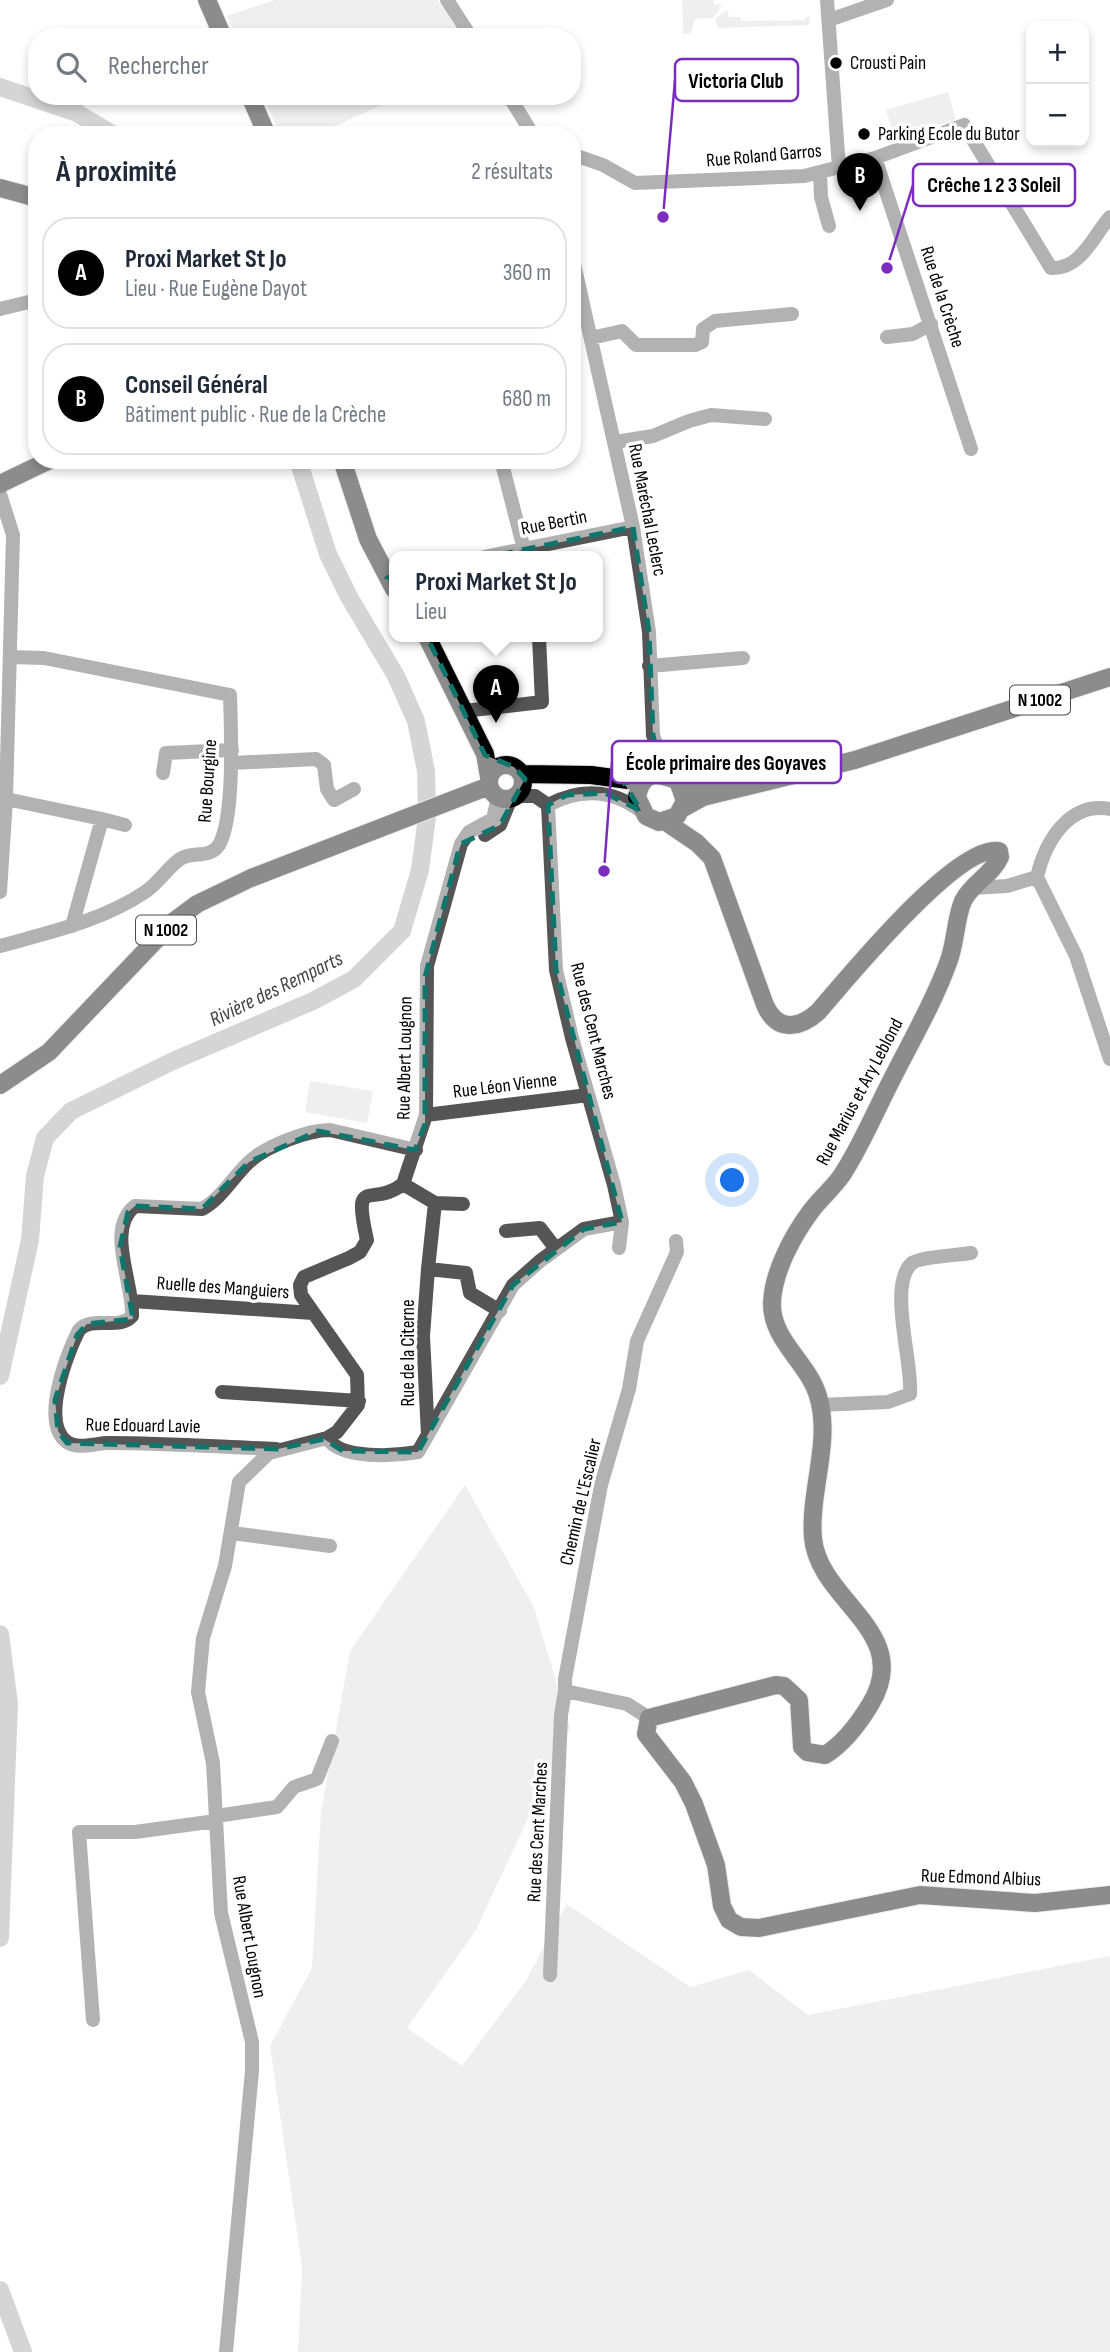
<!DOCTYPE html>
<html lang="fr">
<meta charset="utf-8">
<style>
:root{--surface:#fff;--page:#f2f2f3;--text:#1f2937;--muted:#747a83;--line:#e0e1e3;--accent:#000}
body{margin:0;font-family:"Sofia Sans Condensed",sans-serif;background:var(--page);color:var(--text)}
.controls{position:absolute;right:21px;top:21px;display:grid;overflow:hidden;border-radius:14px;box-shadow:0 4px 10px #0003}
.controls button{width:63px;height:63px;display:grid;place-items:center;padding:0;border:0;border-bottom:2px solid var(--line);background:var(--surface);color:var(--text);font:35px sans-serif}
.you{position:absolute;left:733px;top:1181px;width:24px;height:24px;margin:-18px;border:5px solid #fff;border-radius:50%;background:#1a73e8;box-shadow:0 0 0 10px #1a73e833}
.badge{display:grid;place-items:center;width:46px;height:46px;border-radius:50%;background:var(--accent);color:#fff;font-size:23px;font-weight:700}
.pin{position:absolute;translate:-50% -58px;filter:drop-shadow(0 2px 4px #0008)}
.pin::after{content:'';position:absolute;top:37px;width:24px;height:21px;background:inherit;clip-path:polygon(0 0,100% 0,50% 100%)}
.popup{position:absolute;left:389px;top:551px;width:214px;height:91px;box-sizing:border-box;display:grid;place-content:center;border-radius:14px;background:var(--surface);filter:drop-shadow(0 2px 5px #0005);font-size:23px;white-space:nowrap;color:var(--muted)}
.popup b{font-size:26px;color:var(--text)}
.popup::after{content:'';position:absolute;left:50%;top:100%;margin-left:-14px;border:14px solid transparent;border-top-color:var(--surface)}
.list{margin:0;padding:0;list-style:none}
h2{display:flex;justify-content:space-between;align-items:center;height:91px;margin:0;padding:0 28px;font-size:30px}
h2 small{font-size:23px;font-weight:400;color:var(--muted)}
.list li{display:grid;grid-template-columns:46px 1fr auto;gap:21px;align-items:center;box-sizing:border-box;height:112px;margin:0 14px 14px;padding:0 14px;border:2px solid var(--line);border-radius:28px}
.list b{display:block;font-size:26px;white-space:nowrap}
.list p{margin:0;font-size:23px;white-space:nowrap;color:var(--muted)}
.list em{font-size:23px;font-style:normal;color:var(--muted)}
.icon{flex:none;width:38px;height:38px;fill:none;stroke:currentColor;stroke-width:2;stroke-linecap:round;stroke-linejoin:round}
.map{position:relative;flex:none;width:1110px;height:2352px;overflow:hidden}
.search{position:absolute;background:var(--surface);box-shadow:0 4px 10px #0003;left:28px;top:28px;width:553px;height:77px;display:flex;align-items:center;gap:18px;box-sizing:border-box;padding:0 24px;border-radius:28px;color:var(--muted);font-size:26px}
.panel{position:absolute;background:var(--surface);box-shadow:0 4px 10px #0003;left:28px;top:126px;width:553px;height:343px;border-radius:28px}
.map>svg:first-child{display:block}
</style>
<div class="map">
<svg width="1110" height="2352" viewBox="0 0 1110 2352">
<rect width="100%" height="100%" fill="#fff"/>
<path fill="#dcdcdc" d="M275 0H438L462 37H236L227 16Z
M682 0H713L714 4 725 6 718 7 720 10 712 18 695 19 691 33 683 34Z
M727 8 729 17H741V21L804 20 809 15 810 23 808 25 718 28 715 20 723 12 725 14Z
M948 92 956 120 895 138 886 110Z
M263 96H410L384 104 315 135H280Z
M310 1081 373 1091 367 1123 305 1112Z
M465 1485 534 1607 570 1728 476 1930 407 2028 462 2066 525 1982 567 1904 690 1987 749 1970 808 2015 1110 1956V2352H298L302 2267 270 2046 312 1968 321 1812 350 1651Z"/>
<g fill="none" stroke-linecap="round" stroke-linejoin="round">
<path stroke="#a3a3a3" stroke-width="18" d="M0 87 77 113 114 135
M0 1376 30 1240 35 1176 45 1138 71 1111 173 1061 313 1001 354 979 402 931 420 870 427 817 426 771 416 721 396 676 349 597 328 554 298 460
M0 1634 9 1704 0 1938
M0 2290 23 2352"/>
<defs>
<path id="major" d="M207 0 223 37
M250 96 267 135
M0 188 37 198
M342 460 368 539 394 589
M0 484 50 460
M427 637 485 754 489 777
M489 782a17 17 0 1 1 34 0a17 17 0 1 1-34 0Z
M521 774 591 775 643 782
M678 781 685 801 677 816 659 822 646 816 637 797C643 768 659 774 679 781 695 786 720 783 736 782
M683 808 703 797 855 760 1110 677
M666 822 697 843 712 858 765 1005C777 1032 799 1029 818 1012 846 980 957 843 999 851L1000 857C992 875 972 883 963 901 955 920 956 943 948 963 933 1004 910 1043 891 1081 875 1112 861 1146 842 1175 833 1188 820 1199 811 1211 793 1235 773 1272 772 1303 771 1340 808 1362 818 1396 832 1440 809 1492 813 1538 819 1602 915 1632 870 1705 859 1723 843 1744 825 1755L807 1752 802 1747 799 1700 784 1686 776 1685 649 1718 646 1734 683 1782 694 1804 716 1865 722 1906 729 1920 741 1927 759 1928 920 1895 1035 1903 1110 1895
M0 1085 49 1052 173 922 197 904 251 878 489 786"/>
</defs>
<use href="#major" stroke="#dbdbdb" stroke-width="20"/>
<path stroke="#555" stroke-width="14" d="M447 0 471 37
M827 0 839 168
M829 20 887 0
M509 96 533 135
M572 157H580L603 165 635 183 804 176 875 158 964 125 1051 268C1081 270 1093 236 1110 217
M875 158 971 449
M820 173 821 197 829 226
M572 255 633 527 649 632 653 735 660 756 661 774
M0 309 37 300
M887 337 913 334 931 324
M591 338 622 331 636 345H695L702 342 703 329 715 321 792 314
M615 442 653 436 689 421 711 415 765 419
M501 460 526 557
M0 494 13 535 6 799 0 892
M484 557 633 527
M649 666 743 658
M464 711 542 702 539 637
M232 763 316 759 324 765 327 789 334 800 354 789
M163 773 166 753 232 750
M516 796H535L548 805
M6 799 102 819 72 926
M548 805 556 970 572 1038 614 1185 622 1222 619 1248
M548 805C580 788 612 789 641 811
M102 819 125 825
M485 835 500 825 511 798
M1037 877 1076 956 1110 1059
M972 888 1007 886 1037 877C1045 842 1069 801 1110 809
M0 946C50 932 102 921 145 892 159 883 167 868 180 859 192 851 210 859 219 845 235 817 231 729 230 695L44 658 10 657
M426 1115 588 1095
M403 1184 435 1203 463 1204
M506 1231 540 1228 556 1249
M428 1269 435 1203
M132 1301 313 1313
M222 1392 359 1401
M820 1405 888 1402 910 1394C913 1363 888 1287 911 1264 918 1257 959 1255 971 1253
M428 1435 423 1336 428 1269 466 1273 470 1293 500 1311
M327 1438C341 1460 395 1456 418 1452L513 1285 540 1261 584 1229 622 1222
M276 1449C221 1447 165 1443 109 1443 96 1443 78 1450 67 1442 40 1423 67 1353 79 1330 92 1315 119 1331 132 1316 134 1284 105 1229 135 1206L202 1209C221 1199 233 1177 249 1162 266 1146 307 1130 330 1130L416 1150
M232 1533 330 1546
M649 1718 627 1704 565 1691V1679L601 1485 629 1389 637 1341 677 1252 676 1241
M216 1816 277 1807 294 1787 317 1779 332 1741
M550 1975 561 1715 565 1691
M93 2020 79 1832H135L216 1821
M226 2352 252 2071V2042L221 1913 213 1763 198 1692 203 1638 225 1566 239 1482 269 1453 327 1438 337 1432 358 1405 357 1375 301 1295 300 1285 304 1277 349 1258 360 1252 367 1240C352 1173 371 1209 403 1184L426 1115 427 966 461 844 469 832 493 819 498 797"/>
<use href="#major" stroke="#000" stroke-width="18"/>
</g>
<path d="M0 0H1110V2352H0ZM633 527 649 632 653 735 661 774 624 783 641 811 605 793 567 795 548 805 556 970 622 1222 584 1229 513 1285 418 1452 343 1451 324 1439 278 1449 67 1443 58 1431 55 1400 77 1335 87 1324 133 1319 120 1247 128 1212 135 1206 202 1209 249 1162 318 1131 415 1150 425 1124V977L458 853 461 844 500 825 525 779 514 767 485 755 424 631 387 578Z" fill="#fff" fill-opacity=".55" fill-rule="evenodd"/>
<path fill="none" stroke="#0f766e" stroke-width="5" stroke-dasharray="14 9" stroke-linejoin="round" d="M633 527 649 632 653 735 661 774 624 783 641 811 605 793 567 795 548 805 556 970 622 1222 584 1229 513 1285 418 1452 343 1451 324 1439 278 1449 67 1443 58 1431 55 1400 77 1335 87 1324 133 1319 120 1247 128 1212 135 1206 202 1209 249 1162 318 1131 415 1150 425 1124V977L458 853 461 844 500 825 525 779 514 767 485 755 424 631 387 578Z"/>
<g fill="#000" stroke="#fff" stroke-width="2.5">
<circle cx="836" cy="63" r="7"/>
<circle cx="864" cy="134" r="7"/>
</g>
<g text-anchor="middle" dominant-baseline="central" stroke-width="7" stroke-linejoin="round" paint-order="stroke">
<g fill="#fff" stroke="#4c4c4c" stroke-width="2">
<rect x="1010" y="685.5" width="60" height="29" rx="5"/>
<rect x="136" y="915.5" width="60" height="29" rx="5"/>
</g>
<g font-size="18" font-weight="bold" fill="#000">
<text x="1040" y="700">N 1002</text>
<text x="166" y="930">N 1002</text>
</g>
<g font-size="19" fill="#000" stroke="#fff" text-anchor="start">
<text x="850" y="63">Crousti Pain</text>
<text x="878" y="134">Parking Ecole du Butor</text>
</g>
<g font-size="19" fill="#000" stroke="#fff">
<text transform="translate(764 156) rotate(-5)">Rue Roland Garros</text>
<text transform="translate(942 297) rotate(72)">Rue de la Crèche</text>
<text transform="translate(647 510) rotate(79)">Rue Maréchal Leclerc</text>
<text transform="translate(554 523) rotate(-11)">Rue Bertin</text>
<text transform="translate(208 781) rotate(-86)">Rue Bourgine</text>
<text transform="translate(593 1031) rotate(76)">Rue des Cent Marches</text>
<text transform="translate(405 1058) rotate(-89)">Rue Albert Lougnon</text>
<text transform="translate(505 1086) rotate(-7)">Rue Léon Vienne</text>
<text transform="translate(860 1092) rotate(-62)">Rue Marius et Ary Leblond</text>
<text transform="translate(223 1288) rotate(4)">Ruelle des Manguiers</text>
<text transform="translate(408 1353) rotate(-90)">Rue de la Citerne</text>
<text transform="translate(143 1426) rotate(1)">Rue Edouard Lavie</text>
<text transform="translate(581 1502) rotate(-77)">Chemin de L'Escalier</text>
<text transform="translate(538 1832) rotate(-87)">Rue des Cent Marches</text>
<text transform="translate(981 1878) rotate(2)">Rue Edmond Albius</text>
<text transform="translate(249 1937) rotate(80)">Rue Albert Lougnon</text>
</g>
<g font-size="21" font-style="italic" fill="#444" stroke="#fff">
<text transform="translate(276 989) rotate(-26)">Rivière des Remparts</text>
</g>
</g>
<path fill="none" stroke="#7b2cbf" stroke-width="2.5" d="M663 217L675 80M887 268L913 185M604 871L612 762"/>
<g fill="#7b2cbf" stroke="#fff" stroke-width="2.5">
<circle cx="663" cy="217" r="7"/>
<circle cx="887" cy="268" r="7"/>
<circle cx="604" cy="871" r="7"/>
</g>
<g fill="#fff" stroke="#7b2cbf" stroke-width="2.5">
<rect x="675" y="59" width="123" height="42" rx="7"/>
<rect x="913" y="164" width="162" height="42" rx="7"/>
<rect x="612" y="741" width="229" height="42" rx="7"/>
</g>
<g font-size="21" text-anchor="middle" font-weight="bold" fill="#000">
<text x="736" y="88">Victoria Club</text>
<text x="994" y="192">Crêche 1 2 3 Soleil</text>
<text x="726" y="770">École primaire des Goyaves</text>
</g>
</svg>
<div class="controls">
<button>+</button>
<button>−</button>
</div>
<div class="you"></div>
<div class="pin badge" style="left:496px;top:723px">A</div>
<div class="popup"><b>Proxi Market St Jo</b>Lieu</div>
<div class="pin badge" style="left:860px;top:211px">B</div>
<div class="search"><svg class="icon" aria-label="search" viewBox="0 0 24 24"><circle cx="10" cy="10" r="6"/><path d="M15 15l6 6"/></svg>Rechercher</div>
<section class="panel">
<h2>À proximité<small>2 résultats</small></h2>
<ul class="list">
<li><span class="badge">A</span><div><b>Proxi Market St Jo</b><p>Lieu · Rue Eugène Dayot</p></div><em>360 m</em></li>
<li><span class="badge">B</span><div><b>Conseil Général</b><p>Bâtiment public · Rue de la Crèche</p></div><em>680 m</em></li>
</ul>
</section>
</div>
